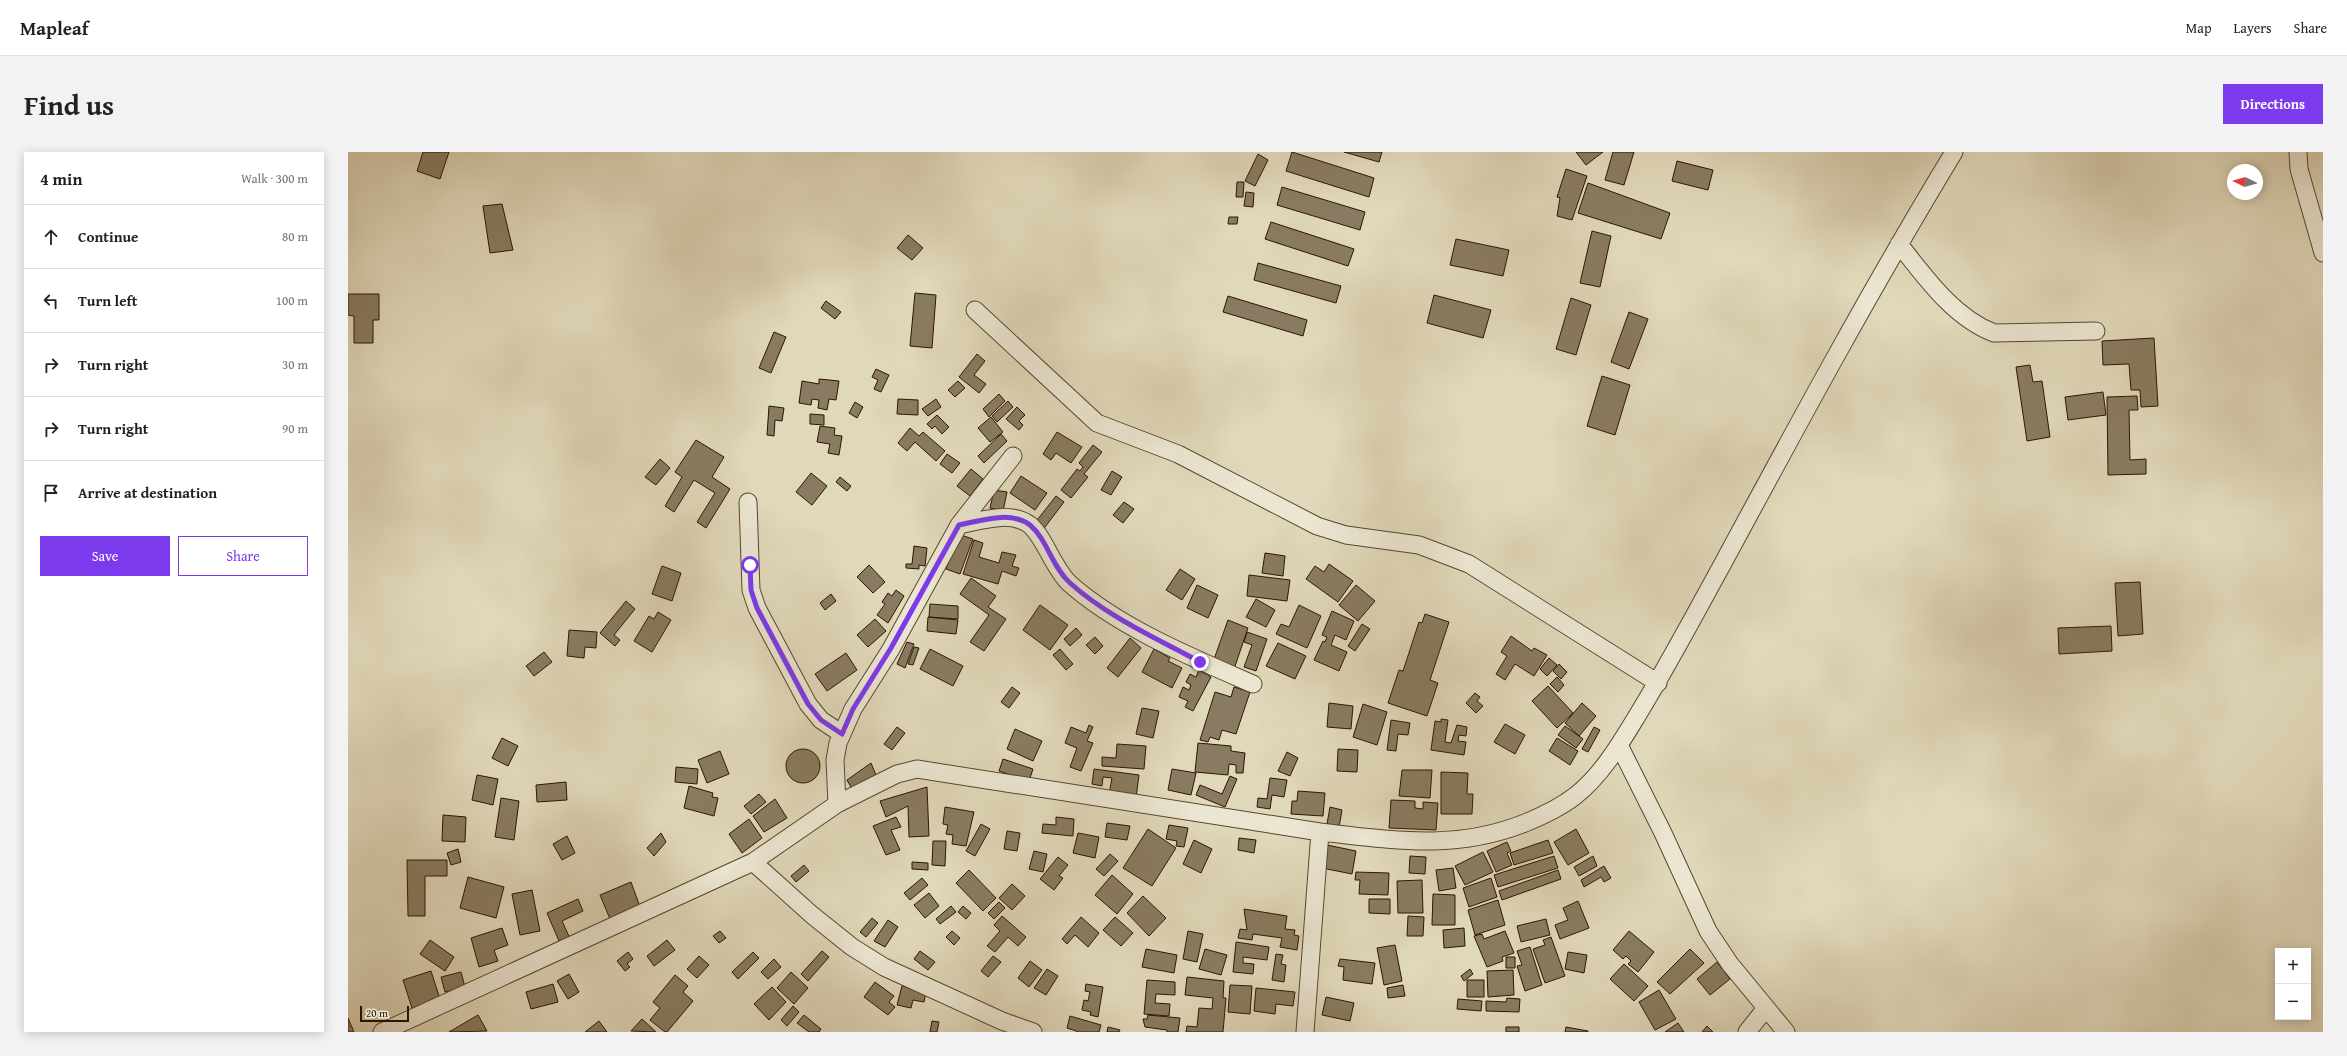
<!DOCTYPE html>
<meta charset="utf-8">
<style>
:root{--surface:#fff;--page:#f2f2f2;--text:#222;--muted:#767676;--line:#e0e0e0;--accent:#7c3aed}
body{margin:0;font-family:"Gentium Book Plus",serif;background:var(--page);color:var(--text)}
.controls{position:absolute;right:12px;bottom:12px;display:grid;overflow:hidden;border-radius:0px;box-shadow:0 2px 10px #0003}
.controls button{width:36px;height:36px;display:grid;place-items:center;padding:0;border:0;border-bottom:1px solid var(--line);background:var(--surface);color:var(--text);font:20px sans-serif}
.compass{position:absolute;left:1879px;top:12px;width:36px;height:36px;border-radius:50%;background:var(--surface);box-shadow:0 2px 10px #0003;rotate:275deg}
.scale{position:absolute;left:12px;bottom:10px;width:49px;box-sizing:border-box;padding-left:4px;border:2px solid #2b1600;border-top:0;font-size:11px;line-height:14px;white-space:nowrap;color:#2b1600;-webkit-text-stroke:3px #ebe6d2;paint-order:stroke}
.stop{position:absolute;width:12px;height:12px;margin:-9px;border:3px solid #7c3aed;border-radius:50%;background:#fff}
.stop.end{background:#7c3aed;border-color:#fff;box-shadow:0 1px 4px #0008}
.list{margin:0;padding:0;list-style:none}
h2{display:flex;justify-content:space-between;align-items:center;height:52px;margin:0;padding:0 16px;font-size:17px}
h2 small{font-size:13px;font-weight:400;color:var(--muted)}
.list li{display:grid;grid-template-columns:26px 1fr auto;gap:12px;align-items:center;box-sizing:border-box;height:64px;padding:0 16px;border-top:1px solid var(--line)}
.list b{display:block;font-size:15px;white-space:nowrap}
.list em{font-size:13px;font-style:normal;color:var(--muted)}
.actions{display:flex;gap:8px;padding:12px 16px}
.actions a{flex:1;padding:9px 0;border:1px solid var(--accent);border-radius:0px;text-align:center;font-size:14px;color:var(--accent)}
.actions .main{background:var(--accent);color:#fff}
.icon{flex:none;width:22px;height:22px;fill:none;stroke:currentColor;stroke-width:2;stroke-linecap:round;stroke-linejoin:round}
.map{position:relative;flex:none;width:1975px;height:880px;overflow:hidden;border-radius:0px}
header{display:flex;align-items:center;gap:24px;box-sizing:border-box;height:56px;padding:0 20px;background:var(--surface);border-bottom:1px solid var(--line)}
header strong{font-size:19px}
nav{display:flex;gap:22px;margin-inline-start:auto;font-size:14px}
.intro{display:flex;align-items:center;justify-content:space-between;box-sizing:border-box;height:96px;padding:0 24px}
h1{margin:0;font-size:28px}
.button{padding:10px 18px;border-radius:0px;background:var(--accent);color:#fff;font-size:14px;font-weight:700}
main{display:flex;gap:24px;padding:0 24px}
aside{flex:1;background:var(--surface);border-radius:0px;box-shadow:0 2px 10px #0003}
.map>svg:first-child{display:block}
</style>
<header>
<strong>Mapleaf</strong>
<nav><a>Map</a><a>Layers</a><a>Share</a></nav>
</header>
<div class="intro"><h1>Find us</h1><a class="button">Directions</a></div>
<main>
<aside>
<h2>4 min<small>Walk · 300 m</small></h2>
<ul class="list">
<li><svg class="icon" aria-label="ahead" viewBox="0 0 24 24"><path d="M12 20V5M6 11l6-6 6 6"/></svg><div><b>Continue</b></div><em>80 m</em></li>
<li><svg class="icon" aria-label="left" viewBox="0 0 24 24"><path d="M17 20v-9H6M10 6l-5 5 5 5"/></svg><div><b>Turn left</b></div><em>100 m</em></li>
<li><svg class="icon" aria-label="right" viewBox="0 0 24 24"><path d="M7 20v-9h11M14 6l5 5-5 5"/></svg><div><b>Turn right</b></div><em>30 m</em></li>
<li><svg class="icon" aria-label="right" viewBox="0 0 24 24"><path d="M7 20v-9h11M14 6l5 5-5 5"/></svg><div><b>Turn right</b></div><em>90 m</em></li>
<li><svg class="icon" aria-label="arrive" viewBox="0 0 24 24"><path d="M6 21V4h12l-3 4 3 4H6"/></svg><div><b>Arrive at destination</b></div></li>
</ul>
<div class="actions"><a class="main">Save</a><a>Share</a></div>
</aside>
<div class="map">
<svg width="1975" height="880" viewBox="0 0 1975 880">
<rect width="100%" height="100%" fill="#e0d8ba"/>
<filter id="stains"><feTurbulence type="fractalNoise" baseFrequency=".005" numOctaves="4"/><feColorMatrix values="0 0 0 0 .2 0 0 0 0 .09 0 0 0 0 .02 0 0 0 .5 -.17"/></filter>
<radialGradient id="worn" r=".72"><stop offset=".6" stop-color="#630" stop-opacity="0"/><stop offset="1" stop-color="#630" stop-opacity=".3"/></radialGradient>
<path fill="#897b61" stroke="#2b1600" d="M75 0H101L92 27 69 19Z
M944 0 1026 26 1021 45 938 19Z
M996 0H1034L1031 10Z
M1228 0H1255L1238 13Z
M1265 0H1286L1276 33 1257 28Z
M910 2 920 8 907 34 897 29Z
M1329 9 1365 18 1360 38 1324 29Z
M1218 17 1239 24 1224 68 1209 64 1212 46 1209 45Z
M889 30H896L895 45H888Z
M1240 31 1322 61 1313 87 1230 61Z
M934 35 1017 60 1012 78 929 53Z
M898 40 906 41 905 55 896 54Z
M154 52 165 98 142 101 135 54Z
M881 65H890L889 72H880Z
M923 70 1006 97 1000 114 917 87Z
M1244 79 1263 84 1252 135 1232 131Z
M560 83 575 96 564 108 549 96Z
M1108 87 1161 98 1155 124 1102 113Z
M910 111 993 134 988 151 906 128Z
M567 141 588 143 584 196 562 194Z
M0 142H31V168H25V191H6V164L0 163Z
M1086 143 1143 158 1135 186 1079 171Z
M880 144 959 168 955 184 875 160Z
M1223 146 1243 153 1228 203 1208 197Z
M478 149 493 160 487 167 473 156Z
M1281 160 1300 167 1281 217 1263 210Z
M426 180 438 185 423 221 411 216Z
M1806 186 1810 254 1793 255 1792 238H1783L1781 212 1755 213 1754 189Z
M629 202 637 209 626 223 638 232 631 241 611 225Z
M1682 213 1685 230 1694 229 1702 285 1679 289 1668 215Z
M528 217 541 223 533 240 526 237 530 228 524 225Z
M1254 224 1282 233 1267 283 1239 274Z
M471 227 491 229 488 248 481 247 479 258 470 256 471 248 464 247 463 253 451 251 454 229 471 232Z
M610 229 617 236 607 245 600 238Z
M1755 240 1758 263 1720 268 1717 245Z
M651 242 657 249 641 265 635 257Z
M1789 244 1790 258H1781L1782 308 1798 307V322L1760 323 1759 245Z
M550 247 570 248V263L549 262Z
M588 247 593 255 580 264 574 257Z
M660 249 665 255 649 270 644 264Z
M507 250 515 255 509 266 501 261Z
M421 254 436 256 434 269 427 268 426 284 419 283Z
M669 255 677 263 671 269 675 273 671 278 658 267Z
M462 262 476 263V273L462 272Z
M589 263 601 275 594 282 587 274 584 277 579 272Z
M643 265 655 280 642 290 630 276Z
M472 274 487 276 486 283 494 284 491 303 480 301 482 292 469 290Z
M562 276 571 284 575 280 597 299 588 309 567 290 559 299 550 291Z
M709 280 734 295 723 311 708 301 703 308 695 302Z
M653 282 659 289 636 311 630 304Z
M348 288 376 305 364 325 382 337 358 376 349 370 367 341 346 328 326 360 317 354 334 325 327 320Z
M745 293 754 300 736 322 740 325 723 346 713 338 729 317 732 319 735 315 731 311Z
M599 302 612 311 604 321 592 312Z
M312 307 322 316 308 333 297 325Z
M623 317 635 327 622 344 609 334Z
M764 319 774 325 763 343 753 338Z
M463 321 479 334 464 353 448 340Z
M673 324 699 341 687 358 662 341Z
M492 325 503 334 499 339 488 330Z
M646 338 659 340 655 359 642 356Z
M708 344 716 350 694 379 686 372Z
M776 350 786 357 775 371 765 363Z
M610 382 625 387 612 422 598 417Z
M626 388 635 391 631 405 651 411 654 400 668 403 664 414 671 416 668 424 654 419 650 432 615 422Z
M566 394 579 396 577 414 571 413V417L558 416V412H564Z
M917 401 937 404 935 424 914 421Z
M981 412 1005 429 990 450 958 427 967 414 976 420Z
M521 413 537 430 525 441 509 425Z
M314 414 333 421 324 449 304 442Z
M832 417 847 427 834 448 818 438Z
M901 423 942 428 939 449 899 444Z
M623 426 648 444 640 455 658 467 636 499 622 490 641 463 612 442Z
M1792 430 1795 482 1770 484 1767 431Z
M849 433 870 443 860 466 839 456Z
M1008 433 1027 449 1010 469 991 453Z
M548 438 556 444 540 471 529 463 537 452 534 450 540 441 544 444Z
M483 442 488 449 477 458 472 451Z
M908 447 927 458 918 475 898 465Z
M278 449 287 457 266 483 272 488 267 494 252 481Z
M582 452 610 454V467L581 465Z
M692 453 720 473 702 498 675 478Z
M951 453 973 464 959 496 928 482 933 472 941 475Z
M984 459 1006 469 998 488 987 483 983 493 999 500 991 519 966 508 975 489 977 490 979 485 974 483Z
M310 460 323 468 304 500 286 489 301 464 306 467Z
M1077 462 1101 470 1082 528 1090 531 1079 564 1040 551 1051 518 1055 519 1071 470 1074 471Z
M580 465 610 468 608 482 579 479Z
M527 467 538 479 520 495 509 483Z
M880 468 900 476 886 517 865 510Z
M1014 472 1022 477 1007 499 1000 494Z
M1763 474 1764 499 1711 502 1710 476Z
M728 476 734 483 722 494 716 487Z
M221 478 249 480 248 496 237 495 236 506 219 504Z
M899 480 919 487 908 519 896 515 904 493 896 490Z
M1163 484 1184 499 1186 496 1199 503 1186 524 1167 512 1157 528 1148 522 1159 504 1153 500Z
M747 485 755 494 747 502 738 493Z
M782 486 793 496 770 525 759 516Z
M559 490 566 492 557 516 549 512Z
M930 491 958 504 947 527 918 514Z
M566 495 571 496 565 513 560 512Z
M582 497 615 514 605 534 572 517Z
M712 497 725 512 718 518 705 503Z
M806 497 822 506 820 509 834 516 824 536 794 520Z
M196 500 204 510 186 524 178 514Z
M498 501 509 518 479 539 467 522Z
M1201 506 1209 513 1199 524 1192 517Z
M1211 512 1219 520 1213 527 1205 519Z
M851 518 863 525 845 559 837 555 840 549 831 545 835 535 841 538 843 533 838 530 842 522 848 525Z
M1209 525 1216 533 1210 540 1202 532Z
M1200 534 1225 561 1209 576 1184 549Z
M664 535 672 541 661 556 653 550Z
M886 535 902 540 888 582 874 578 871 588 862 585 860 590 852 588 867 540 883 545Z
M1127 541 1132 545 1129 549 1135 554 1128 561 1118 551Z
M981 551 1005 554 1003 577 979 575Z
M1234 551 1248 564 1231 584 1217 571Z
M1015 552 1039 560 1029 593 1005 585Z
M794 556 811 559 805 586 788 582Z
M1093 567 1100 568 1097 590 1103 591 1109 573 1119 575 1118 584 1111 583 1110 589 1118 590 1116 603 1083 598 1087 569 1093 570Z
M1043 568 1062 571 1060 583 1050 582 1048 599 1039 598Z
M1157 572 1177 583 1167 602 1146 590Z
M741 573 745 575 739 589 745 591 733 619 722 615 729 596 717 591 723 575 738 581Z
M1217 574 1235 587 1228 596 1210 583Z
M549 575 557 581 544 598 536 592Z
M1246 575 1252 578 1240 600 1234 597Z
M667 577 694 589 685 609 659 597Z
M154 586 170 594 160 614 144 606Z
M1209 586 1230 599 1222 613 1201 599Z
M850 591 883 594V599L897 601 895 621H888V613L881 612 880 623 847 620Z
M769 592 798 594 796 617 754 614V605L768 606Z
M438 614a17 17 0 1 1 34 0a17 17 0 1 1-34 0Z
M990 597 1010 598 1009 620 989 619Z
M372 599 381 622 359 631 350 608Z
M939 600 950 606 942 624 930 619Z
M655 607 685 617 681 629 651 619Z
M523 611 530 628 504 637 499 628Z
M328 615 350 617 349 632 327 630Z
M746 617 791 623 788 646 761 642 764 626 755 625 754 634 744 632Z
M824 617 848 621 843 643 820 638Z
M1054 618H1084L1082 646 1051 644Z
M1093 620 1120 621 1119 642H1125L1124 662H1093Z
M129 623 150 627 145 653 124 648Z
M882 624 889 627 877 655 848 643 852 633 874 642Z
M922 626 939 628 936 645 924 643 922 657 909 655 910 646 919 647Z
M218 630 219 648 189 650 188 633Z
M341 634 365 641 364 645 370 646 366 664 336 656Z
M579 635 581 684 561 685 560 654 538 665 532 649Z
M950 639 977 641 975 664 943 662 944 649H949Z
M411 642 418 650 403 662 396 654Z
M153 646 171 649 166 688 147 685Z
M427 647 439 666 416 680 405 664Z
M1043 648 1067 649V656L1075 657V650L1090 651 1088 678 1041 676Z
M597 655 626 660 618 694 604 692 605 683 598 682 600 673 595 672Z
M982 655 994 658 991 675 979 672Z
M95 663 118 665 117 690 94 689Z
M548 665 553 675 543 678 552 698 538 703 525 674Z
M708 665 726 667 725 684 694 681 695 672 708 673Z
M401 667 414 686 394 701 381 682Z
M759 671 782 674 779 688 757 685Z
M633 672 642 677 627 704 618 699Z
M821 673 840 676 836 695 828 694 829 689 818 687Z
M800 677 828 696 804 734 775 716Z
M1228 677 1241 701 1220 713 1206 690Z
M659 679 672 681 669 699 656 697Z
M313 681 318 690 306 704 299 696Z
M730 681 751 685 747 706 725 701Z
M219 684 227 701 214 708 205 692Z
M891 686 908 688 906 701 890 698Z
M846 688 864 697 853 721 835 712Z
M1200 688 1205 701 1166 713 1162 701Z
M585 689H598L597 714 584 713Z
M1159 690 1163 699 1159 701 1164 713 1148 720 1139 699Z
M979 693 1008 699 1004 722 974 716Z
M110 697 113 710 103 713 99 701Z
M686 699 699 702 695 720 681 717Z
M1135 700 1145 720 1117 733 1107 714Z
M762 702 770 709 756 724 748 717Z
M1062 704 1078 705 1077 722 1061 721Z
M1206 704 1210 716 1150 735 1146 723Z
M1245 704 1249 714 1231 724 1226 715Z
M710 705 720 713 711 724 715 726 706 738 692 727Z
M59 708H99V724H77V764H60Z
M564 710 580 711V718L564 717Z
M456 713 461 719 448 730 443 724Z
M1256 714 1263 726 1256 730 1253 725 1236 735 1233 728Z
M1105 716 1108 736 1091 739 1088 718Z
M621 718 648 746 635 759 608 731Z
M1210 718 1213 727 1154 748 1151 739Z
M1008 720 1041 721 1040 743 1011 742 1012 728H1007Z
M764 723 785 742 769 762 747 743Z
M120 725 156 735 148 766 112 756Z
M574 726 580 733 562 748 556 741Z
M1143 726 1149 745 1121 755 1115 736Z
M1074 728 1075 761H1050L1049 729Z
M283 730 292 755 262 767 252 743Z
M664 732 677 744 664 758 651 746Z
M184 738 192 779 172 783 164 742Z
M581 741 591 754 577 766 566 753Z
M1085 742 1107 743V773H1084Z
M795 744 818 766 801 784 779 761Z
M230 747 235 759 214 769 224 791 214 796 199 761Z
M1021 747H1042V762L1021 761Z
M1150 748 1157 773 1127 783 1120 758Z
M1230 749 1241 776 1212 787 1207 773 1220 768 1215 756Z
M651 750 657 756 646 767 640 761Z
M603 754 608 760 592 772 588 767Z
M615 754 623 761 618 767 610 760Z
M896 757 939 764 937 777 947 778 946 783 951 784 949 798 932 795 934 786 905 782 904 788 890 786 892 777 899 778Z
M654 764 678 785 670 794 660 785 647 800 639 794 652 779 646 773Z
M1060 764 1076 765 1075 784H1059Z
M733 765 751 781 740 795 727 783 719 792 714 787Z
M767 765 785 781 773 794 755 778Z
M524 766 530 771 518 785 512 780Z
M1198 767 1202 783 1173 790 1169 774Z
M540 768 550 775 537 795 526 789Z
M154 776 160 793 146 798 150 809 131 815 123 786Z
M1116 776 1117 794 1096 796 1095 778Z
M372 779 378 786 371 791 365 784Z
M604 779 612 786 606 793 598 785Z
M840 779 855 782 849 810 835 807Z
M1157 779 1166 801 1154 805 1155 809 1139 815 1126 784 1134 782 1136 787Z
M1281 779 1306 800 1290 820 1280 812 1283 809 1278 804 1275 807 1265 798Z
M1203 785 1217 824 1197 831 1185 797 1197 793 1195 788Z
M82 788 106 805 97 819 72 802Z
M319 788 327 798 306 814 299 804Z
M888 790 921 795 919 808 895 805V811L906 812 905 822 885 820Z
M1047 793 1054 829 1036 833 1029 796Z
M1182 795 1194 833 1177 839 1169 814 1174 813 1169 799Z
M798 797 829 803 826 821 794 815Z
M857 797 879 803 873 823 851 817Z
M1342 797 1356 811 1322 842 1309 830Z
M474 799 481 805 460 829 453 822Z
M572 799 587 810 580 818 566 807Z
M280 800 285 807 279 812 282 815 277 819 269 809Z
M405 800 411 806 390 827 384 820Z
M1220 800 1239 803 1236 821 1217 817Z
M928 802 935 803 933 812 938 813 936 830 924 828Z
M351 804 361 813 349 826 339 817Z
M645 804 653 810 640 825 633 819Z
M1158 805H1167V816H1158Z
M426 807 433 815 420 827 413 820Z
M992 807 1027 811 1024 832 995 828 996 815 990 814Z
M682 809 694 818 681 835 670 826Z
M1369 810 1382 827 1362 843 1349 827Z
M1276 812 1300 834 1286 849 1262 827Z
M699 817 710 824 698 843 686 836Z
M1122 817 1125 822 1116 829 1113 824Z
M1165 818 1166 843 1140 845 1139 819Z
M83 819 92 847 64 856 55 828Z
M113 820 117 835 97 840 93 825Z
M443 820 460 836 446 852 429 836Z
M221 822 231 840 220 847 209 829Z
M327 823 340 834 335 840 345 849 319 880H317L302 868 312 856 305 850Z
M839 825 876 829 875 846H878L875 880H838L839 874 849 875 851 856 864 857 865 846 837 843Z
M799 828 827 830V843L808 842 807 851 822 852 821 864 796 862Z
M1119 828H1136V845H1119Z
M527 830 546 844 541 850 547 855 540 863 516 845Z
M205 832 210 850 183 857 178 840Z
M738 832 755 835 750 865 742 863 743 860 734 858 736 848 740 849 742 840 737 839Z
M882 833 904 834 902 862 880 860Z
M1055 833 1057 844 1040 846 1039 836Z
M554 834 578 840 576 850 565 848 563 856 549 853Z
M424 835 438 850 421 868 406 852Z
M908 836 947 840 945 854 928 852 927 862 906 859Z
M1311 838 1328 867 1307 878 1291 850Z
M978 845 1006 851 1002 869 974 863Z
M1159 846 1172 847 1171 860 1138 859V849L1158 850Z
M1110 847 1134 849 1133 859 1109 857Z
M445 854 451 860 439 874 433 868Z
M130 863 139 879 101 880Z
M456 863 473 877 471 880H461L449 871Z
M800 863 832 866 830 880H819V878L797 875 795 867H799Z
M722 864 753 873 751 880H731L719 876Z
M0 866 6 880H0Z
M294 867 308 880 283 879Z
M251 869 259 880H237Z
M584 869 591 870 589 880H582Z
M1330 871 1336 880H1317Z
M1359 874 1365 880H1354Z
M760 875 772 878 771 880H759Z
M1158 875H1171V880H1158Z
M1218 875 1240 879V880H1217Z"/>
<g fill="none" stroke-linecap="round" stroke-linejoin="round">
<defs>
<path id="minor" d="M1950 0 1951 17 1975 101
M1551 92C1577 125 1606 166 1646 181L1748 179
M627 158 749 271 830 302 969 374 998 383 1071 393 1121 412 1310 531
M400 350 403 438 409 456 460 552 473 568 494 582
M611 373 665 304
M1271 593 1315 681 1360 779 1382 812 1438 880
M489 652 487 608 490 591 505 557 543 497 611 373C632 369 662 358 682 373 696 385 705 415 721 431 770 475 845 506 905 532
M405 710 464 763 504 795 536 815 654 869 685 880
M34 880 405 710 489 652 549 622 569 617 972 680C1045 688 1107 699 1177 671 1194 664 1213 655 1227 644 1253 624 1272 592 1289 564 1319 515 1346 464 1374 413 1449 274 1524 135 1606 0
M957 880 972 680
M1399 880 1418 856"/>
</defs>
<use href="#minor" stroke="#58462e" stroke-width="19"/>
<use href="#minor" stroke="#ebe6d2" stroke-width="17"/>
</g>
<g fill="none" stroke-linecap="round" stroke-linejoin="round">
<path stroke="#7c3aed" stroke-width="5" d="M402 413 403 438 409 456 460 552 473 568 494 582 505 557 543 496 611 373C632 369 663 358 682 373 699 387 704 415 722 431 760 465 808 486 852 510"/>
</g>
<rect width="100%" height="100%" filter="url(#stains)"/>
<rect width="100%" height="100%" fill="url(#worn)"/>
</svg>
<div class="controls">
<button>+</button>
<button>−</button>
</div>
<svg class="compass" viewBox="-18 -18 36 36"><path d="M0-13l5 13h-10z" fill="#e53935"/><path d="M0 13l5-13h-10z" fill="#767676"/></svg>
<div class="scale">20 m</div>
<div class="stop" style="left:402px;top:413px"></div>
<div class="stop end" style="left:852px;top:510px"></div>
</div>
</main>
